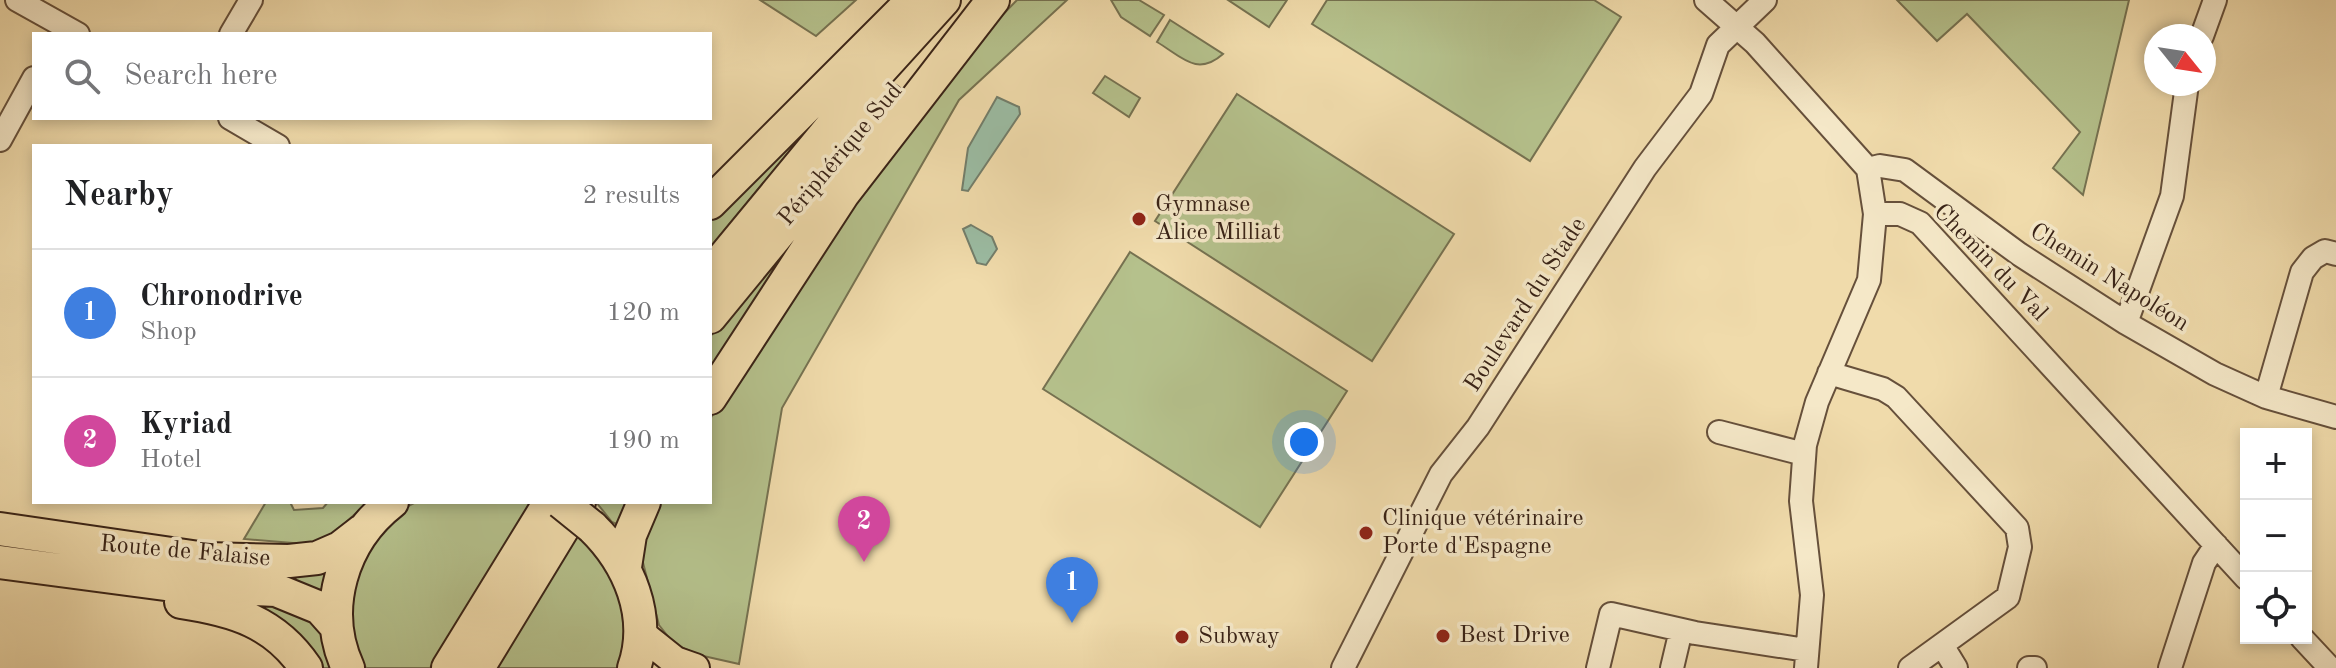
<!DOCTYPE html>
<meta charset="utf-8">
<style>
:root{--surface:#fff;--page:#f6f6f6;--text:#202124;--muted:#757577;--line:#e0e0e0;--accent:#8f2418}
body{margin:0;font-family:"Old Standard TT",serif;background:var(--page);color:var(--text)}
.controls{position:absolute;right:24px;bottom:24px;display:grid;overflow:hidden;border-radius:0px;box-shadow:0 4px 12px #0003}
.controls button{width:72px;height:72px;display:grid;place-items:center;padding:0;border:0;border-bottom:2px solid var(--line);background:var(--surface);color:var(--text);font:40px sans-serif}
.compass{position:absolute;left:2144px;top:24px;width:72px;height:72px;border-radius:50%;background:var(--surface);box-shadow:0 4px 12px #0003;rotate:120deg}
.you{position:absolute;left:1304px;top:442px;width:28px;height:28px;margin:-20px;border:6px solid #fff;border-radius:50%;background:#1a73e8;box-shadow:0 0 0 12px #1a73e833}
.badge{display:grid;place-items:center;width:52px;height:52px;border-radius:50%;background:var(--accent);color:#fff;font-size:26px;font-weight:700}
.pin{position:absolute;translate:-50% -66px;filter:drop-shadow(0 2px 4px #0008)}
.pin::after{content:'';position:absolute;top:42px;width:28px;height:24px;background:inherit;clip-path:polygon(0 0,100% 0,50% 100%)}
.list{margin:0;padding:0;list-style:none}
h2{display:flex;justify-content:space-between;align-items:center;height:104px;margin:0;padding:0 32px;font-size:34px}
h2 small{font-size:26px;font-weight:400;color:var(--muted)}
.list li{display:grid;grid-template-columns:52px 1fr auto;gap:24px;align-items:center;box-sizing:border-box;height:128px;padding:0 32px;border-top:2px solid var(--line)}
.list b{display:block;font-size:30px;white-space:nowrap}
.list p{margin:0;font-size:26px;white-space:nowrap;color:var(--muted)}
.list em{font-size:26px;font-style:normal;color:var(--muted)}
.icon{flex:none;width:44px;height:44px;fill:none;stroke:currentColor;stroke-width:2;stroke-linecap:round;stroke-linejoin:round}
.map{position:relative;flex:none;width:2336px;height:668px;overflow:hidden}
.search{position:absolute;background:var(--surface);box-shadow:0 4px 12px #0003;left:32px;top:32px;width:680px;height:88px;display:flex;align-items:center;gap:20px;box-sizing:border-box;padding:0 28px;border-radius:0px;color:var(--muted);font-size:30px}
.panel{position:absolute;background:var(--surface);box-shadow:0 4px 12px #0003;left:32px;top:144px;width:680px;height:360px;border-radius:0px}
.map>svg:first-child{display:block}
</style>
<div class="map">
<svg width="2336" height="668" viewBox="0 0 2336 668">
<rect width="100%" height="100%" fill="#f0dbab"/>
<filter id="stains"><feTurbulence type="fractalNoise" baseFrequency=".0025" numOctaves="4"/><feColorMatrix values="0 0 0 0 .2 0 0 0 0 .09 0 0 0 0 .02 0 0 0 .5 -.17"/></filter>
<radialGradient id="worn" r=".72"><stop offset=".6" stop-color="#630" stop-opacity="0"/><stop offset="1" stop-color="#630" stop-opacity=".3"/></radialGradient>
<path fill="#b5c18c" stroke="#767251" stroke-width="2" d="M760 0H856L816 36Z
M1017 0H1067L959 100 782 408 739 664 699 655 674 644 659 625 640 551 655 502H710V419L828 236 979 39Z
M1111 0H1139L1164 15 1150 36 1121 17Z
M1228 0H1287L1269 27Z
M1327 0H1594L1621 17 1530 161 1312 24Z
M1897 0H2129L2083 195 2053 168 2080 132 1967 14 1937 41Z
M1170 20 1223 54C1197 77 1182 57 1157 42Z
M1105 76 1140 98 1129 117 1093 93Z
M1237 94 1454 234 1372 361 1155 221Z
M819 115 710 248V217Z
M856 153 710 386V337Z
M1130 252 1347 391 1260 527 1043 389Z
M266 502H290L294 510 323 508 328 502H368L329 538 305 544 244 539Z
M416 502H531L430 668H366C333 610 355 531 416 502Z
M596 502H636L624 527 612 522Z
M577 530 618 580 628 630 620 668H492Z
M328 563 324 596 295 583 297 570Z
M242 600C305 608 312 610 340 668H318Z"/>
<path fill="#9bbca3" stroke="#737e6b" stroke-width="2" d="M997 97 1019 107 1020 114 968 191 962 190 968 148Z
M971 225 992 237 997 249 986 265 977 263 963 229Z"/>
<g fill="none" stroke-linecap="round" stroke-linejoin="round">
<defs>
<path id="minor" d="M17 0 78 34
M1706 0 1755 43 1868 169 1875 214H1900L1920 223 2246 578
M231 34 251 0
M2202 36 2215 0
M230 118 278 146
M0 140 34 78
M1868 169 1880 166 1905 170 2019 254 2126 323 2215 374 2266 397 2336 417
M2126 323 2172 196 2187 84
M1829 373 1883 389 1896 397 2017 528 2020 547 2008 597 1910 668
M2266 397 2302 272 2313 258 2325 251 2336 254
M1719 432 1804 454
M2302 638 2330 668
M1942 645 1956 668
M1343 668 1441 474 1478 427 1645 168 1701 94 1718 45 1765 0
M1598 668 1611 614 1695 633 1806 650
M1672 668 1681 630
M1806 668 1812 595 1801 501 1805 445 1817 402 1869 280 1875 214
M2029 668H2035
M2170 668 2204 563 2216 545"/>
<path id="major" d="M640 633 675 661 695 668"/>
<path id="highway" d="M710 203 913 0
M710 274 856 97 944 0
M710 317 888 100
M710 398 843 194 993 0
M592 527C629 563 652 616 634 668
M0 529 206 559 289 561 317 558 340 548 362 531
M0 562 180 586 276 590 320 608 336 626
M625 567 630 535 644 502
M181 602C234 610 275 622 306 668
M348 668C321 609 342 541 392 502
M448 668 550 502
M478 668 579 502"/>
</defs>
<use href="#minor" stroke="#66503b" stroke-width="26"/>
<use href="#major" stroke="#382216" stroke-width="32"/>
<use href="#highway" stroke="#382216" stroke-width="36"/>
<use href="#minor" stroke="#f5e8c8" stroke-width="22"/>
<use href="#major" stroke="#f0dbab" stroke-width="28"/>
<use href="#highway" stroke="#f0dbab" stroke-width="32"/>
<defs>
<path id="highway-bridge" d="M561 502 592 527"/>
</defs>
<use href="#highway-bridge" stroke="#382216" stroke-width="36" stroke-linecap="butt"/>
<use href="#highway-bridge" stroke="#f0dbab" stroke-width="32"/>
</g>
<g fill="#8f2418" stroke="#f5e8c8" stroke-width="3">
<circle cx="1139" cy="219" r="8"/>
<circle cx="1366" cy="533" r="8"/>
<circle cx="1443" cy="636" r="8"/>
<circle cx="1182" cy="637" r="8"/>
</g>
<g text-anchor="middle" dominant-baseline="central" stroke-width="7" stroke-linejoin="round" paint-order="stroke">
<g font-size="24" fill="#382216" stroke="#f5e8c8">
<text transform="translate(841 155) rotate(-50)">Périphérique Sud</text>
<text transform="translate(1990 263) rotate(46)">Chemin du Val</text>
<text transform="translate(2109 278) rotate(32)">Chemin Napoléon</text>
<text transform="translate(1526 305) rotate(-57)">Boulevard du Stade</text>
<text transform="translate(185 552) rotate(5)">Route de Falaise</text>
</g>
<g font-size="24" fill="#382216" stroke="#f5e8c8" text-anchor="start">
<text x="1155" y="205">Gymnase<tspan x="1155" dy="28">Alice Milliat</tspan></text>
<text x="1382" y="519">Clinique vétérinaire<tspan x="1382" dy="28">Porte d'Espagne</tspan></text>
<text x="1459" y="636">Best Drive</text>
<text x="1198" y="637">Subway</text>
</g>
</g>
<rect width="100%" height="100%" filter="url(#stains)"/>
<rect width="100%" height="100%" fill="url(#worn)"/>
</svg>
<div class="controls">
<button>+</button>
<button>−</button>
<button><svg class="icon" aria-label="locate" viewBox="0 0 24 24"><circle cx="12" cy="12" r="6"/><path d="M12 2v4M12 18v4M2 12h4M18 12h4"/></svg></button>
</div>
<svg class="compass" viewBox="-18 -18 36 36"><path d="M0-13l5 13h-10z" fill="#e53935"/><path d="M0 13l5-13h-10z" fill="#757577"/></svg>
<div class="you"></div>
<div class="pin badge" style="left:1072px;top:623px;background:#3f7fe0">1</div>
<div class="pin badge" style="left:864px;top:562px;background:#d1479c">2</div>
<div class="search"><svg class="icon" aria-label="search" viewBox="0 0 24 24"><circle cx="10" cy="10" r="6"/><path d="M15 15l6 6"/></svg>Search here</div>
<section class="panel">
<h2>Nearby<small>2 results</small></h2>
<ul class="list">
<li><span class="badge" style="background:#3f7fe0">1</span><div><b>Chronodrive</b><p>Shop</p></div><em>120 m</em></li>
<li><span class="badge" style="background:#d1479c">2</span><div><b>Kyriad</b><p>Hotel</p></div><em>190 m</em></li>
</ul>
</section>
</div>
